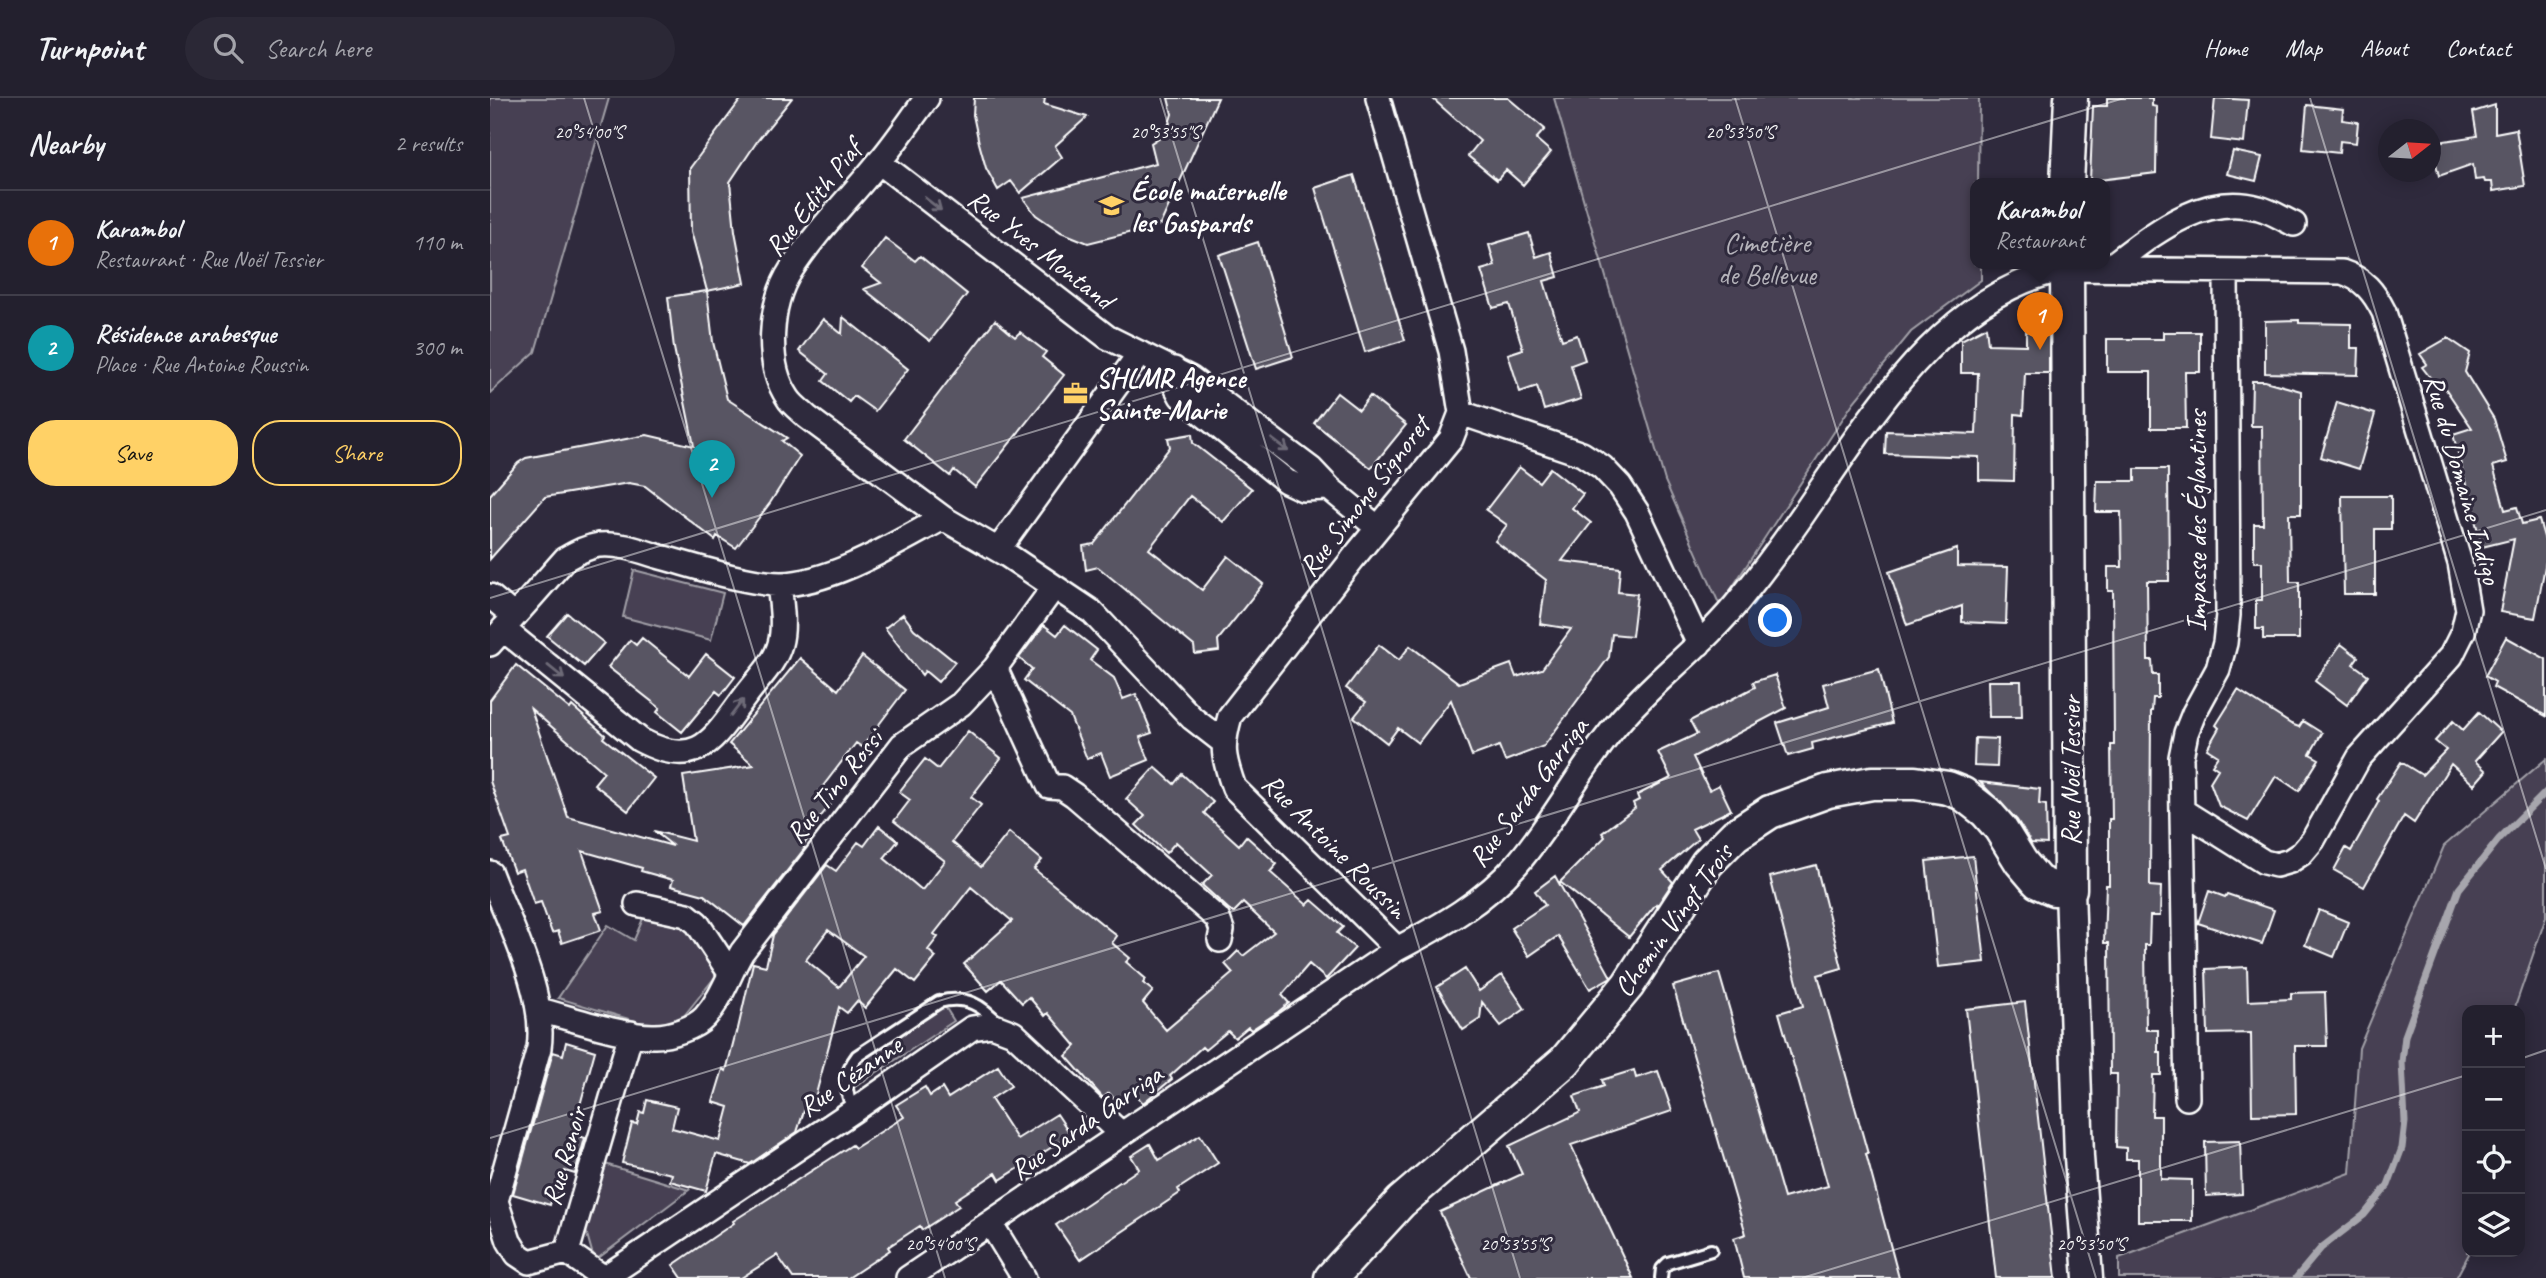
<!DOCTYPE html>
<meta charset="utf-8">
<style>
:root{--surface:#23202e;--page:#2b2836;--text:#f1f3f6;--muted:#a3a3aa;--line:#403e4a;--accent:#ffd166}
body{margin:0;font-family:Caveat,sans-serif;background:var(--page);color:var(--text)}
.controls{position:absolute;right:21px;bottom:21px;display:grid;overflow:hidden;border-radius:14px;box-shadow:0 4px 18px #0003}
.controls button{width:63px;height:63px;display:grid;place-items:center;padding:0;border:0;border-bottom:2px solid var(--line);background:var(--surface);color:var(--text);font:35px sans-serif}
.compass{position:absolute;left:1888px;top:21px;width:63px;height:63px;border-radius:50%;background:var(--surface);box-shadow:0 4px 18px #0003;rotate:73deg}
.you{position:absolute;left:1286px;top:523px;width:24px;height:24px;margin:-18px;border:5px solid #fff;border-radius:50%;background:#1a73e8;box-shadow:0 0 0 10px #1a73e833}
.badge{display:grid;place-items:center;width:46px;height:46px;border-radius:50%;background:var(--accent);color:#fff;font-size:23px;font-weight:700}
.pin{position:absolute;translate:-50% -58px;filter:drop-shadow(0 2px 4px #0008)}
.pin::after{content:'';position:absolute;top:37px;width:24px;height:21px;background:inherit;clip-path:polygon(0 0,100% 0,50% 100%)}
.popup{position:absolute;left:1480px;top:80px;width:140px;height:91px;box-sizing:border-box;display:grid;place-content:center;border-radius:14px;background:var(--surface);filter:drop-shadow(0 2px 5px #0005);font-size:23px;white-space:nowrap;color:var(--muted)}
.popup b{font-size:26px;color:var(--text)}
.popup::after{content:'';position:absolute;left:50%;top:100%;margin-left:-14px;border:14px solid transparent;border-top-color:var(--surface)}
.list{margin:0;padding:0;list-style:none}
h2{display:flex;justify-content:space-between;align-items:center;height:91px;margin:0;padding:0 28px;font-size:30px}
h2 small{font-size:23px;font-weight:400;color:var(--muted)}
.list li{display:grid;grid-template-columns:46px 1fr auto;gap:21px;align-items:center;box-sizing:border-box;height:105px;padding:0 28px;border-top:2px solid var(--line)}
.list b{display:block;font-size:26px;white-space:nowrap}
.list p{margin:0;font-size:23px;white-space:nowrap;color:var(--muted)}
.list em{font-size:23px;font-style:normal;color:var(--muted)}
.actions{display:flex;gap:14px;padding:21px 28px}
.actions a{flex:1;padding:16px 0;border:2px solid var(--accent);border-radius:28px;text-align:center;font-size:24px;color:var(--accent)}
.actions .main{background:var(--accent);color:#111}
.icon{flex:none;width:38px;height:38px;fill:none;stroke:currentColor;stroke-width:2;stroke-linecap:round;stroke-linejoin:round}
.map{position:relative;flex:none;width:2056px;height:1180px;overflow:hidden}
header{display:flex;align-items:center;gap:42px;box-sizing:border-box;height:98px;padding:0 35px;background:var(--surface);border-bottom:2px solid var(--line)}
header strong{font-size:33px}
nav{display:flex;gap:38px;margin-inline-start:auto;font-size:24px}
.search{width:490px;height:63px;background:var(--page);display:flex;align-items:center;gap:18px;box-sizing:border-box;padding:0 24px;border-radius:38px;color:var(--muted);font-size:26px}
main{display:flex}
aside{flex:1;background:var(--surface)}
.map>svg:first-child{display:block}
</style>
<header>
<strong>Turnpoint</strong>
<div class="search"><svg class="icon" aria-label="search" viewBox="0 0 24 24"><circle cx="10" cy="10" r="6"/><path d="M15 15l6 6"/></svg>Search here</div>
<nav><a>Home</a><a>Map</a><a>About</a><a>Contact</a></nav>
</header>
<main>
<aside>
<h2>Nearby<small>2 results</small></h2>
<ul class="list">
<li><span class="badge" style="background:#e8710a">1</span><div><b>Karambol</b><p>Restaurant · Rue Noël Tessier</p></div><em>110 m</em></li>
<li><span class="badge" style="background:#0f9aa8">2</span><div><b>Résidence arabesque</b><p>Place · Rue Antoine Roussin</p></div><em>300 m</em></li>
</ul>
<div class="actions"><a class="main">Save</a><a>Share</a></div>
</aside>
<div class="map">
<svg width="2056" height="1180" viewBox="0 0 2056 1180">
<rect width="100%" height="100%" fill="#2f2a3d"/>
<filter id="ink" filterUnits="userSpaceOnUse"><feTurbulence type="fractalNoise" baseFrequency=".0143" numOctaves="2"/><feDisplacementMap in="SourceGraphic" scale="14" xChannelSelector="R" yChannelSelector="G"/><feConvolveMatrix kernelMatrix="1 2 1 2 8 2 1 2 1" color-interpolation-filters="sRGB"/></filter>
<g filter="url(#ink)">
<path fill="#464152" stroke="#a2a0a8" stroke-width="2" d="M0 0H119L45 254 0 295Z
M1064 0H1489L1488 86H1485V166H1491V182L1421 234 1363 305 1230 508 1175 383Z
M144 472 233 495 221 542 133 519Z
M2056 661V819L2024 912H1977V1154H1980L1966 1180H1629V1160L1860 1075 1869 950 1954 748Z
M155 816 194 828 224 865 226 872 225 879 189 924 169 930 68 900 118 827 144 842Z
M454 907 464 923 365 989V974L369 962Z
M115 1066 199 1092 107 1161 102 1154 96 1133Z"/>
<g fill="none" stroke-linecap="round" stroke-linejoin="round">
<path stroke="#a7a6ad" stroke-width="7" d="M1806 1180 1831 1150 1874 1117 1898 1087 1912 1050 1915 1024 1912 964 1915 938 1969 791 2009 741 2056 694"/>
</g>
<path fill="#595564" stroke="#fff" stroke-width="2" fill-rule="evenodd" d="M252 0H302L268 42 240 84 245 133 255 185 217 193 201 133 200 70Z
M484 0H555L554 6 597 19 565 48 572 59 530 95 521 83 508 92 496 70 489 45 483 17Z
M678 0H728L670 127 598 145 571 134 546 117 533 100 666 65 661 45 676 35 682 16Z
M942 0H1018L1055 31 1046 41 1061 54 1033 87 1016 72 1007 82 978 58 990 43Z
M1617 0H1662V8L1667 9 1666 75 1600 83 1603 8H1617Z
M1725 0 1758 2 1754 45 1721 41Z
M1817 7 1853 11 1852 22 1868 24 1866 45 1850 43 1849 55 1813 51Z
M2005 7V35L2026 31 2035 88 2003 93 2002 84H1995L1994 81 1985 82 1983 66 1949 78 1941 45 1987 38 1983 14Z
M1743 53 1772 59 1766 83 1737 76Z
M864 77 915 242 875 254 825 90Z
M1039 135 1046 159 1061 154 1068 179 1054 183 1072 242 1087 237 1095 262 1081 267 1091 301 1054 312 1047 288 1030 294 1018 256 1033 251 1019 206 1003 210 991 172 1005 168 999 147Z
M395 140 425 163 430 158 477 196 440 243 374 191 391 185 372 170Z
M768 144 803 259 766 271 729 157Z
M217 193 223 244 237 301 297 340 292 343 310 358 280 405 246 450 227 438 225 442 155 388 139 385 55 399 0 461V397L28 365 36 360 157 337 204 348 184 250 178 199Z
M353 219 418 271 385 313 364 298 359 304 333 283 338 276 309 253 333 221 352 236Z
M505 222 525 239 530 234 556 254 552 259 574 277 485 389 464 372 460 378 414 341Z
M1809 222V225L1861 226V250H1869L1868 277 1775 275V223Z
M1496 229 1498 246 1536 247V230H1559V275H1535L1533 317 1525 316 1524 383 1489 382V359L1395 356 1396 333 1486 336 1488 275H1471V242Z
M1673 234H1710V274H1695L1696 330H1661V274H1617V241H1673Z
M1958 240 1980 255 1975 274 2004 321 2017 364 2003 368 2015 412 2027 409 2032 426 2049 422 2056 446V463L2045 520 2010 514 2024 441 1992 449 1963 336 1982 330 1951 284 1946 287 1932 269 1937 266 1930 256Z
M1762 283H1775L1811 293V416H1799L1800 484H1809V541H1773V531H1766V502H1772V464H1764V426H1773L1772 328H1761Z
M847 295 869 312 880 298 916 327 881 370 824 325Z
M1847 304 1885 316 1869 371 1831 359Z
M702 336 703 345 762 391 733 424 700 398 659 451 712 492 738 458 773 486 728 542 729 553 705 556 704 548 608 469 596 472 593 448 604 446 680 349 678 340Z
M1029 369 1049 384 1060 370 1093 396 1082 410 1101 425 1072 463 1130 470 1128 494 1147 496 1142 538 1122 536 1119 559 1054 648 1015 663 1009 648 982 658 961 602 928 645 908 630 897 645 864 619 876 604 856 590 889 547 909 562 920 548 969 585 1021 566 1026 579 1052 571 1081 531 1050 526 1056 482 1005 443 1017 427 996 412Z
M1645 371H1678L1679 483H1657L1658 562H1662L1663 577H1668V600H1663L1662 613H1661L1660 788 1671 789 1670 818H1660L1659 847H1655L1656 932H1668V954H1671V977H1663L1662 1018H1671V1081L1702 1082V1123H1648V1061H1636V1050L1626 1049 1627 976H1620L1619 845H1614L1616 787H1619V721H1622L1621 647H1624L1623 493H1618V469H1632L1631 414H1606L1607 383H1645Z
M1852 398H1901V431H1885V496H1854Z
M1467 451V468L1518 469 1516 526 1472 524V508L1417 527 1399 474Z
M77 515 114 545 94 568 57 538Z
M413 516 424 531 465 564 448 584 435 573 432 577 395 530Z
M554 527 567 537 575 527 607 552 600 562 624 580 633 601 646 596 662 635 650 639 659 662 620 678 611 655 597 661 580 618 534 582 542 571 529 560Z
M2016 539 2056 561V618L2003 589 2005 584 1995 578Z
M152 540 199 578 216 556 245 579 231 597 226 593 192 634 167 614 170 610 118 569 140 542 146 547Z
M1851 546 1868 559 1863 566 1878 577 1857 607 1825 583Z
M372 558 415 592 372 649 366 645 327 696 340 707 316 737 319 740 312 748 315 750 254 828 214 797 181 788 183 782 151 773 152 770 92 753 113 813 105 815 111 832 72 845 68 833 62 835 51 804 44 806 32 771 24 774 12 742 20 740 0 683V602L26 567 80 611 82 608 115 637 113 640 164 680 138 713 104 686 114 674 41 611 78 719 183 748 164 733 203 743 193 678 264 667 239 646 310 560 348 592Z
M1389 571 1402 625 1322 645 1323 651 1298 658 1287 625 1339 609 1333 586Z
M1285 577 1296 610 1203 659 1219 692 1229 687 1241 712 1202 731 1208 741 1172 772 1183 784 1167 808 1166 806 1139 839 1070 784 1115 739 1112 735 1145 710 1143 705 1149 702 1147 697 1181 680 1168 654 1207 636 1200 623 1265 589 1263 584Z
M1498 583H1531L1532 619H1499Z
M1748 592 1801 626 1809 629 1813 623 1832 635 1820 656 1829 661 1809 693 1786 678 1758 723 1729 708 1720 684 1728 671 1722 667 1728 658 1717 651 1729 630 1726 627Z
M1989 614 2011 634 1985 663 1996 673 1984 687 1961 666 1924 725 1914 718 1874 789 1844 772 1856 750 1861 753 1889 703 1887 701 1911 664 1932 677 1956 652 1945 643 1963 623 1973 632Z
M478 633 511 660 481 699 491 707 462 744 491 769 519 734 552 762 544 771 627 838 622 845 640 860 636 864 656 881 653 885 663 893 653 905 676 932 743 875 735 866 748 853 753 858 784 834 753 805 743 815 712 787 722 777 686 744 676 755 646 727 655 718 636 701 665 669 684 686 692 676 723 704 714 715 749 747 756 738 787 766 780 774 817 807 822 802 853 829 847 835 865 850 836 881 819 866 792 897 799 905 788 914 761 932 758 929 745 940 738 933 715 952 712 949 680 978 682 981 653 1005 642 993 628 1005 619 995 613 1000 576 958 586 948 558 915 555 918 539 899 532 905 511 882 498 893 474 866 522 823 481 789 444 836 448 839 438 852 446 859 425 885 407 871 375 910 367 903 357 915 349 909 325 1000 322 999 318 1015 314 1013 307 1034 260 1066 226 1056 216 1093 180 1083 182 1076 132 1065 142 1025 147 1026 150 1014 154 1015 157 1002 187 1009 182 1030 230 1043 239 1009 223 1004 233 971 236 973 246 934 247 935 263 865 276 868 283 837 337 767 346 773 368 744 374 748 389 728 408 743 394 760 432 792 455 763 404 723 420 702 409 694 435 661 448 671ZM338 832 374 858 349 889 316 862Z
M1485 640 1508 641 1507 669 1484 668Z
M1490 684 1550 691 1549 706 1556 707 1557 746 1541 745 1527 722Z
M1483 758 1495 864 1448 869 1436 763Z
M1326 767 1352 870 1328 877 1378 1056H1376L1409 1180H1254L1244 1140 1256 1136 1183 888 1229 875 1294 1100 1338 1088 1289 915 1313 908 1280 779Z
M1065 778 1121 879 1100 891 1068 838 1039 858 1021 830 1055 807 1045 793Z
M1719 793 1735 799 1737 796 1784 812 1772 846 1708 825Z
M1829 812 1858 824 1844 859 1815 847Z
M1757 869 1758 903 1801 901V895L1835 894 1837 948H1805L1806 1016 1762 1017 1761 935 1718 936 1716 871Z
M975 871 989 893 1012 877 1035 911 1011 928 992 904 990 921 973 932 947 889Z
M1535 904 1566 1180H1506L1476 911Z
M76 944 105 953 82 1036 95 1040 85 1076 75 1073 68 1098 63 1096 60 1107 23 1096 63 954 73 957Z
M508 968 521 988 501 1001 527 1041 567 1016 581 1037 510 1082 506 1075 465 1102 469 1108 432 1132 430 1128 398 1149 400 1152 358 1180H303L287 1157 251 1180H192L183 1167 244 1125 243 1123 362 1047 365 1050 414 1019 406 1007 435 989 440 998 452 990 458 1000Z
M1144 972 1146 980 1168 973 1182 1013 1081 1047 1143 1180H981L950 1114 1032 1076 1019 1048 1087 1016 1090 1014 1084 998 1114 988 1112 982Z
M710 1037 728 1065 688 1091 690 1095 590 1162 566 1127 649 1071 641 1058 660 1046 669 1062Z
M1750 1043 1752 1096 1716 1098 1715 1044Z"/>
<g fill="none" stroke-linecap="round" stroke-linejoin="round">
<defs>
<path id="service" d="M363 1013C355 992 353 976 367 958L449 904C476 897 492 907 510 927
M1171 1180 1172 1171 1178 1165 1221 1152"/>
<path id="minor" d="M437 0C421 21 406 44 389 64 360 100 326 133 301 172 279 206 275 267 298 300 302 307 311 313 317 319L453 420 517 457 602 514 702 620 733 644
M888 0 961 253 971 315 961 341 865 458 740 618C731 650 733 659 744 690L907 851
M389 64 617 239 700 280 821 371 839 390 888 430
M1618 170C1662 137 1711 94 1769 110 1781 113 1793 121 1804 126
M684 271 683 283 691 298 796 383 813 391 839 390
M971 315 1092 356 1112 369 1130 388 1147 414 1209 546
M508 452 650 255
M0 498 24 518
M13 531 150 642C210 674 224 639 257 596 269 580 285 565 290 546 295 528 291 504 289 486
M0 546 75 461C86 455 96 449 109 447 129 445 148 452 167 458 201 467 257 486 291 486 343 485 408 444 453 420
M505 570 559 688 572 689 584 697 728 821 732 832 730 842
M0 775C19 825 57 897 49 950L6 1103 19 1143 27 1156 39 1164 77 1154
M147 806 197 817 207 825 240 875
M49 912C81 920 135 939 165 938 180 938 205 930 215 919 232 900 239 876 252 854L412 647 471 606 505 570 564 489
M1697 1000 1691 659 1696 635 1704 615 1728 571 1735 545 1738 517 1736 174
M501 1126 534 1180
M77 1154 141 935
M77 1154 114 1180
M114 1180 363 1013 482 930 502 927 523 935 630 1035
M418 1180 907 851C951 828 994 804 1027 766 1065 722 1091 668 1129 624 1166 580 1215 546 1251 500 1276 469 1300 436 1323 402 1385 312 1460 191 1577 171L1852 174C1874 181 1884 194 1894 214L1970 465 1978 512 1973 534 1961 558 1869 660 1823 742 1812 755 1800 763 1786 767 1774 764 1693 713"/>
<path id="tertiary" d="M1580 791 1589 1059 1598 1180"/>
<path id="secondary" d="M1577 86 1581 0
M841 1180 911 1104 1075 963 1138 887 1217 765 1245 737 1280 714 1338 693 1382 685H1425L1458 690 1473 696 1496 714 1510 730 1531 764 1548 784 1564 791H1580L1577 166"/>
</defs>
<use href="#service" stroke="#fff" stroke-width="16"/>
<use href="#minor" stroke="#fff" stroke-width="28"/>
<use href="#tertiary" stroke="#fff" stroke-width="33"/>
<use href="#secondary" stroke="#fff" stroke-width="37"/>
<use href="#service" stroke="#2f2a3d" stroke-width="10"/>
<use href="#minor" stroke="#2f2a3d" stroke-width="23"/>
<use href="#tertiary" stroke="#2f2a3d" stroke-width="28"/>
<use href="#secondary" stroke="#2f2a3d" stroke-width="32"/>
</g>
<defs><path id="oneway-shaft" d="M-6 0H5M1.5-3L5.5 0L1.5 3" fill="none" stroke-width="1.6" stroke-linecap="round" stroke-linejoin="round" transform="scale(1.75)"/></defs>
<g stroke="#6d6a77">
<use href="#oneway-shaft" transform="translate(443 106) rotate(38)"/>
<use href="#oneway-shaft" transform="translate(790 347) rotate(37)"/>
<use href="#oneway-shaft" transform="translate(66 574) rotate(39)"/>
<use href="#oneway-shaft" transform="translate(247 610) rotate(-53)"/>
</g>
</g>
<path fill="none" stroke="#fff" stroke-width="2" stroke-opacity="0.45" d="M94 0 455 1180M670 0 1030 1180M1245 0 1606 1180M1820 0 2056 771M0 500 1634 0M2030 961 2056 952M0 1040 2056 412M1312 1180 1977 977"/>
<defs>
<symbol id="school-bare" viewBox="-9 -9 18 18"><path d="M0-5L7-2L0 1L-7-2ZM-4 1L0 2.5L4 1V4Q0 6-4 4Z" fill="#ffd166" stroke="#2f2a3d" stroke-width="2.5" paint-order="stroke"/></symbol>
<symbol id="office-bare" viewBox="-9 -9 18 18"><path d="M-6-3h4V-5.5h4V-3h4V5H-6ZM-1-4.5V-3h2v-1.5ZM-6 0V1H6V0Z" fill="#ffd166" stroke="#2f2a3d" stroke-width="2.5" paint-order="stroke"/></symbol>
</defs>
<g fill-rule="evenodd">
<use href="#school-bare" x="604" y="90" width="35" height="35"/>
<use href="#office-bare" x="568" y="278" width="35" height="35"/>
</g>
<g text-anchor="middle" dominant-baseline="central" stroke-width="6" stroke-linejoin="round" paint-order="stroke">
<g font-size="28" font-weight="bold" fill="#fff" stroke="#2f2a3d" text-anchor="start">
<text x="641" y="92">École maternelle<tspan x="641" dy="32">les Gaspards</tspan></text>
<text x="606" y="279">SHLMR Agence<tspan x="606" dy="32">Sainte-Marie</tspan></text>
</g>
<g font-size="28" fill="#fff" stroke="#2f2a3d">
<text transform="translate(323 100) rotate(-52)">Rue Edith Piaf</text>
<text transform="translate(551 151) rotate(38)">Rue Yves Montand</text>
<text transform="translate(1973 381) rotate(74)">Rue du Domaine Indigo</text>
<text transform="translate(874 398) rotate(-52)">Rue Simone Signoret</text>
<text transform="translate(1706 423) rotate(-90)">Impasse des Églantines</text>
<text transform="translate(1580 673) rotate(-90)">Rue Noël Tessier</text>
<text transform="translate(344 688) rotate(-51)">Rue Tino Rossi</text>
<text transform="translate(1038 694) rotate(-53)">Rue Sarda Garriga</text>
<text transform="translate(845 748) rotate(45)">Rue Antoine Roussin</text>
<text transform="translate(1183 822) rotate(-54)">Chemin Vingt Trois</text>
<text transform="translate(360 978) rotate(-35)">Rue Cézanne</text>
<text transform="translate(596 1024) rotate(-35)">Rue Sarda Garriga</text>
<text transform="translate(74 1058) rotate(-74)">Rue Renoir</text>
</g>
<g font-size="28" fill="#b5b3ba" stroke="#2f2a3d">
<text x="1277" y="144">Cimetière<tspan x="1277" dy="32">de Bellevue</tspan></text>
</g>
</g>
<g font-size="18" text-anchor="middle" fill="#fff" stroke="#2f2a3d" stroke-width="6" stroke-linejoin="round" paint-order="stroke">
<text x="99" y="40">20°54'00"S</text>
<text x="675" y="40">20°53'55"S</text>
<text x="1250" y="40">20°53'50"S</text>
<text x="450" y="1152">20°54'00"S</text>
<text x="1025" y="1152">20°53'55"S</text>
<text x="1601" y="1152">20°53'50"S</text>
</g>
</svg>
<div class="controls">
<button>+</button>
<button>−</button>
<button><svg class="icon" aria-label="locate" viewBox="0 0 24 24"><circle cx="12" cy="12" r="6"/><path d="M12 2v4M12 18v4M2 12h4M18 12h4"/></svg></button>
<button><svg class="icon" aria-label="layers" viewBox="0 0 24 24"><path d="M12 4l9 5-9 5-9-5zM3 14l9 5 9-5"/></svg></button>
</div>
<svg class="compass" viewBox="-18 -18 36 36"><path d="M0-13l5 13h-10z" fill="#e53935"/><path d="M0 13l5-13h-10z" fill="#a3a3aa"/></svg>
<div class="you"></div>
<div class="pin badge" style="left:1550px;top:252px;background:#e8710a">1</div>
<div class="popup"><b>Karambol</b>Restaurant</div>
<div class="pin badge" style="left:222px;top:400px;background:#0f9aa8">2</div>
</div>
</main>
